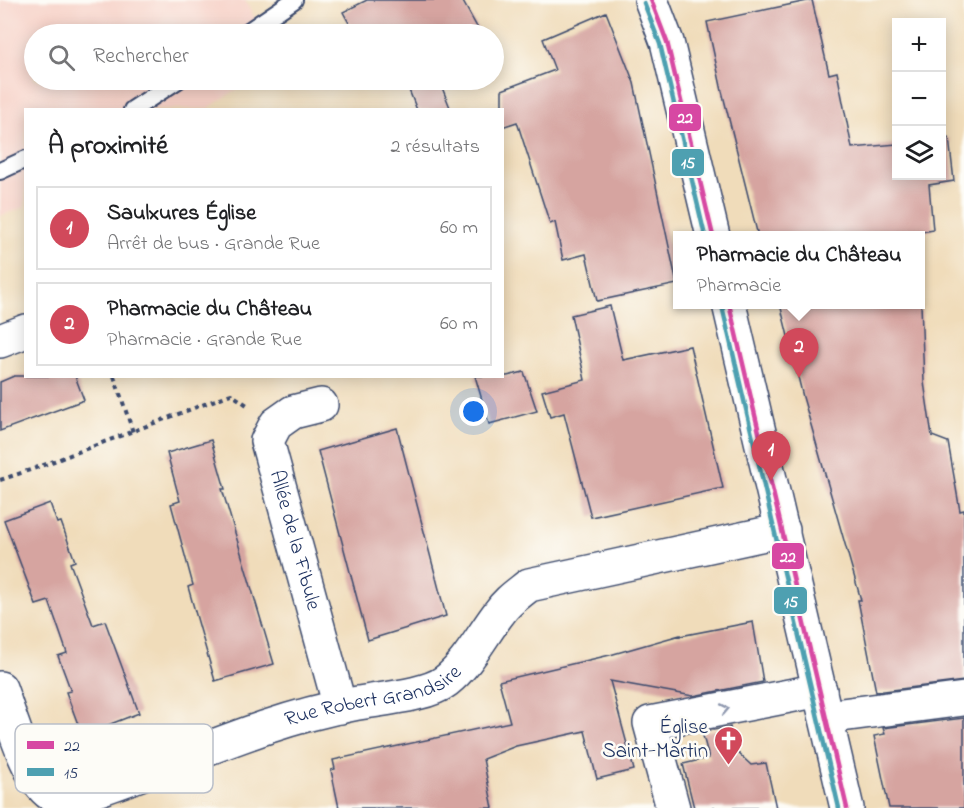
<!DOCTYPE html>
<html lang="fr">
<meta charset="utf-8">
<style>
:root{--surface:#fff;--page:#f6f6f6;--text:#202124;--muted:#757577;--line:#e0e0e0;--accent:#d1495b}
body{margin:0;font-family:"Indie Flower",sans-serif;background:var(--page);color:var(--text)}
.controls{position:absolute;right:18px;top:18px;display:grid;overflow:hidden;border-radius:0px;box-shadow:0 3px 15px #0003}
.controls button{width:54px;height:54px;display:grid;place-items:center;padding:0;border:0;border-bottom:2px solid var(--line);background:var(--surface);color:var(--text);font:30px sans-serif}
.you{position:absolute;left:474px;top:412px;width:21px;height:21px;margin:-15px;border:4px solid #fff;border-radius:50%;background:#1a73e8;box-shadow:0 0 0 9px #1a73e833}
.badge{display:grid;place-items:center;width:39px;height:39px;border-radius:50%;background:var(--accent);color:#fff;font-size:20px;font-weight:700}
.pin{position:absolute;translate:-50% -50px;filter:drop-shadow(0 2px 3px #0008)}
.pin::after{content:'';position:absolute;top:32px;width:21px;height:18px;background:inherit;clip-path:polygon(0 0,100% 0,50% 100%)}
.popup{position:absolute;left:673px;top:231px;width:252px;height:78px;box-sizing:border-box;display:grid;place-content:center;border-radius:0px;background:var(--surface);filter:drop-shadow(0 2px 4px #0005);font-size:20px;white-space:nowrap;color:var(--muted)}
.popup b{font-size:22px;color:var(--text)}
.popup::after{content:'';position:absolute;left:50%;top:100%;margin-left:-12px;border:12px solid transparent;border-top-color:var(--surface)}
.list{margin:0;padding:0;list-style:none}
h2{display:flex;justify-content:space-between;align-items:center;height:78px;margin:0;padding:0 24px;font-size:26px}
h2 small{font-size:20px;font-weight:400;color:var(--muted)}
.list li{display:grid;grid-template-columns:39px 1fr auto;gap:18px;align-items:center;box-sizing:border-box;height:84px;margin:0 12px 12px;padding:0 12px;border:2px solid var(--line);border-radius:0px}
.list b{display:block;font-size:22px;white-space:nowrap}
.list p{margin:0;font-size:20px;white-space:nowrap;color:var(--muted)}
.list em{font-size:20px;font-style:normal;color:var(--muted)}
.icon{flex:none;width:33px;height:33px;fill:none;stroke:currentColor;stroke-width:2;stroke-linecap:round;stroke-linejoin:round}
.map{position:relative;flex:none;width:964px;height:808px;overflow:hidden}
.search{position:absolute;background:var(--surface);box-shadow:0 3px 15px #0003;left:24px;top:24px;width:480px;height:66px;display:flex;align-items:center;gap:15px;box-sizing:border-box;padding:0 21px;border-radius:33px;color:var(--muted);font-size:22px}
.panel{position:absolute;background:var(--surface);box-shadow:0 3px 15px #0003;left:24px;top:108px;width:480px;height:270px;border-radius:0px}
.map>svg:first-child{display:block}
</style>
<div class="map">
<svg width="964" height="808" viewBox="0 0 964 808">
<rect width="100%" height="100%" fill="#fdfcf7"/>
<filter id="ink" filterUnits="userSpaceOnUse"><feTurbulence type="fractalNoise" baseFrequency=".0167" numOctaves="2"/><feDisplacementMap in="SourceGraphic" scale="12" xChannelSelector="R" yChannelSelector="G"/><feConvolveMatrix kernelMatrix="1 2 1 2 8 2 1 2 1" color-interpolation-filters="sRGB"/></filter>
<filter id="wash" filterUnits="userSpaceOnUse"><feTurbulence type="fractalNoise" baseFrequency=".008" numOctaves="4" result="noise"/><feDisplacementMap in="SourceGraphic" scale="24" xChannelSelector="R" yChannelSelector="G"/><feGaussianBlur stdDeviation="1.35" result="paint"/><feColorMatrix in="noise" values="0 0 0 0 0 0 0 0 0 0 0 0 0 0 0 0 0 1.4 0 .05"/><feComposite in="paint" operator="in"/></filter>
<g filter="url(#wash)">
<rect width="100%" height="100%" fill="#f0dcba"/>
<path fill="#f7d1c7" d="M0 0H245L263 34H34V80H251L207 109 26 110 25 207 0 216Z"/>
<g id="blocks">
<path fill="#d6a4a0" d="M367 0H462L478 29 467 34H355L343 12Z
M812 0 829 74 837 72 852 148 897 144V176H942V139L949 138 954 181 929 185 933 230 896 236H758L722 91 707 22Z
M606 12 634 83 677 284 597 301 586 254 563 260 555 222 550 224 517 122 502 127V90L555 70 543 39Z
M405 80H439L451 110H417Z
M780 304H921L924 382 932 436 948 442 960 511 964 510V681L876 692 858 600H861L803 397Z
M610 306 623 360 690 346 723 488 591 517 564 413 550 417 542 391 585 380 571 315Z
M524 372 537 411 489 424 475 376H507Z
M14 376H75L84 400 0 431V382Z
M397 428 446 616 368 640 318 451Z
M211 440 225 489H222L274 664 215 681 188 587 193 585 171 504 180 501 167 453Z
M50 503 57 523 61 522 75 561 70 563 93 625 105 621 139 713 82 735 66 692 71 691 58 656 67 653 49 601 36 605 4 520Z
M753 622 763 682 693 696 610 681 634 770 597 779 585 731 516 746 483 759 493 808H339L331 770 335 769 333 760 510 722 499 681 610 655 680 635V636Z
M964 718V808H889L874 736 885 734 883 728Z
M730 727 736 751 751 765 766 763 776 808H694L683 764 709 758 702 732Z"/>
</g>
</g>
<g filter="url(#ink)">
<use href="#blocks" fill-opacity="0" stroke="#3b496c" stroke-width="1.5"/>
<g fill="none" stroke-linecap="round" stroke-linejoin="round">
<defs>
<path id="lane" d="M244 34 294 0
M132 110 178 80
M0 171 26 159"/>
<g id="street">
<path d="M0 341 26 331"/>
<path id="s1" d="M321 405 293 412 276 424 267 441 340 707"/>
<path id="s2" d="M0 688C10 714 28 785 54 796 60 799 66 798 72 798 166 769 256 722 353 704 378 699 427 696 446 681 468 664 482 635 499 613 507 601 518 594 529 585L783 530"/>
<path d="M826 717 964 699"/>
<path d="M673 808 650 723 820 690"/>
</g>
<path id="secondary" d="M651 0 667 42 713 236
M729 304 847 808"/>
</defs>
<use href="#lane" stroke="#3b496c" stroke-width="20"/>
<use href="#street" stroke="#3b496c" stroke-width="36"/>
<use href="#secondary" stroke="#3b496c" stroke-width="36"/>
<path stroke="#3b496c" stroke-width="4" stroke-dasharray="4.5 4.5" stroke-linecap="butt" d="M114 376 133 432
M0 480 33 469 231 394 247 405"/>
<use href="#lane" stroke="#fff" stroke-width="16"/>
<use href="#street" stroke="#fff" stroke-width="33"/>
<use href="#secondary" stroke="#fff" stroke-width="33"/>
<defs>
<path id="bus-1" d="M651 0 667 42 713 236
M729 304 847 808"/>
<path id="bus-2" d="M644 3 660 44 705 236
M722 306 839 808"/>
</defs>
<use href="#bus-1" stroke="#fdfcf7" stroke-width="9"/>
<use href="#bus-2" stroke="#fdfcf7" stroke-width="9"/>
<use href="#bus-1" stroke="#d748a3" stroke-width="4.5"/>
<use href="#bus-2" stroke="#4ea0b1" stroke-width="4.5"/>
</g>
<defs><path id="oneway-chevron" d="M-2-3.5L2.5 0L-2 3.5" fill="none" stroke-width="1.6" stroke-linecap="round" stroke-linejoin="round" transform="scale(1.5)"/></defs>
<use stroke="#8d97ae" href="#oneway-chevron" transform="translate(725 709) rotate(-11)"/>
</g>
<defs>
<symbol id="church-pin" viewBox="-11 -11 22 30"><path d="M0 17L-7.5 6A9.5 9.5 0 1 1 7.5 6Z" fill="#d1495b" stroke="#fdfcf7"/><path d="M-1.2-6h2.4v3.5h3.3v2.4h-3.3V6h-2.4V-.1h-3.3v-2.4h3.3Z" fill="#fff"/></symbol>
</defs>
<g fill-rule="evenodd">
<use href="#church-pin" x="712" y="724" width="33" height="45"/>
</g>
<g text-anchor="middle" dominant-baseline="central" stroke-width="5" stroke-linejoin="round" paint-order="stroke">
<g font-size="21" fill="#1b2f5e" stroke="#fdfcf7">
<text stroke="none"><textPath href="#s1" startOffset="172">Allée de la Fibule</textPath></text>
<text stroke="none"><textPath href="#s2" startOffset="460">Rue Robert Grandsire</textPath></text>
</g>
<g font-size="21" fill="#1b2f5e" stroke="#fdfcf7" text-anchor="end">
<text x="708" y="728">Église<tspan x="708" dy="24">Saint-Martin</tspan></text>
</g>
</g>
<rect x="15" y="724" width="198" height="69" rx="9" fill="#fdfcf7" stroke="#b9bec9" stroke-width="1.5"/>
<rect x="27" y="741" width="27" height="8" fill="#d748a3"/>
<rect x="27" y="768" width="27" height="8" fill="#4ea0b1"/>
<g font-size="16" fill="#1b2f5e">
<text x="64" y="751">22</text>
<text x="64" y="778">15</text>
</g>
<g stroke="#fdfcf7" stroke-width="2">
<rect x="668" y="103" width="34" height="29" rx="6" fill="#d748a3"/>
<rect x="671" y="148" width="34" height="29" rx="6" fill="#4ea0b1"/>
<rect x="771" y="542" width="34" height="28" rx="6" fill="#d748a3"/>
<rect x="773" y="586" width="35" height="29" rx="6" fill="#4ea0b1"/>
</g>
<g font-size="16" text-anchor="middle" font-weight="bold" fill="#fff">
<text x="685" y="123">22</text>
<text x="688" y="168">15</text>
<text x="788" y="562">22</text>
<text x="791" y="607">15</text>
</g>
</svg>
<div class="controls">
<button>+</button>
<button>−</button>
<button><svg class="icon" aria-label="layers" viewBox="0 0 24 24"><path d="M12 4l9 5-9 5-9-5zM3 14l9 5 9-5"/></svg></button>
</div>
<div class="you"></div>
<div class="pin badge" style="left:771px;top:481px">1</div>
<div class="pin badge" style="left:799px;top:378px">2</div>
<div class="popup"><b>Pharmacie du Château</b>Pharmacie</div>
<div class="search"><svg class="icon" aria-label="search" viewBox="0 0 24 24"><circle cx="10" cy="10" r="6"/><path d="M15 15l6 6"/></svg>Rechercher</div>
<section class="panel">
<h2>À proximité<small>2 résultats</small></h2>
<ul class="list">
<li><span class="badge">1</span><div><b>Saulxures Église</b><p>Arrêt de bus · Grande Rue</p></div><em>60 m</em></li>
<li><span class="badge">2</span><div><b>Pharmacie du Château</b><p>Pharmacie · Grande Rue</p></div><em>60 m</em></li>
</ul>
</section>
</div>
